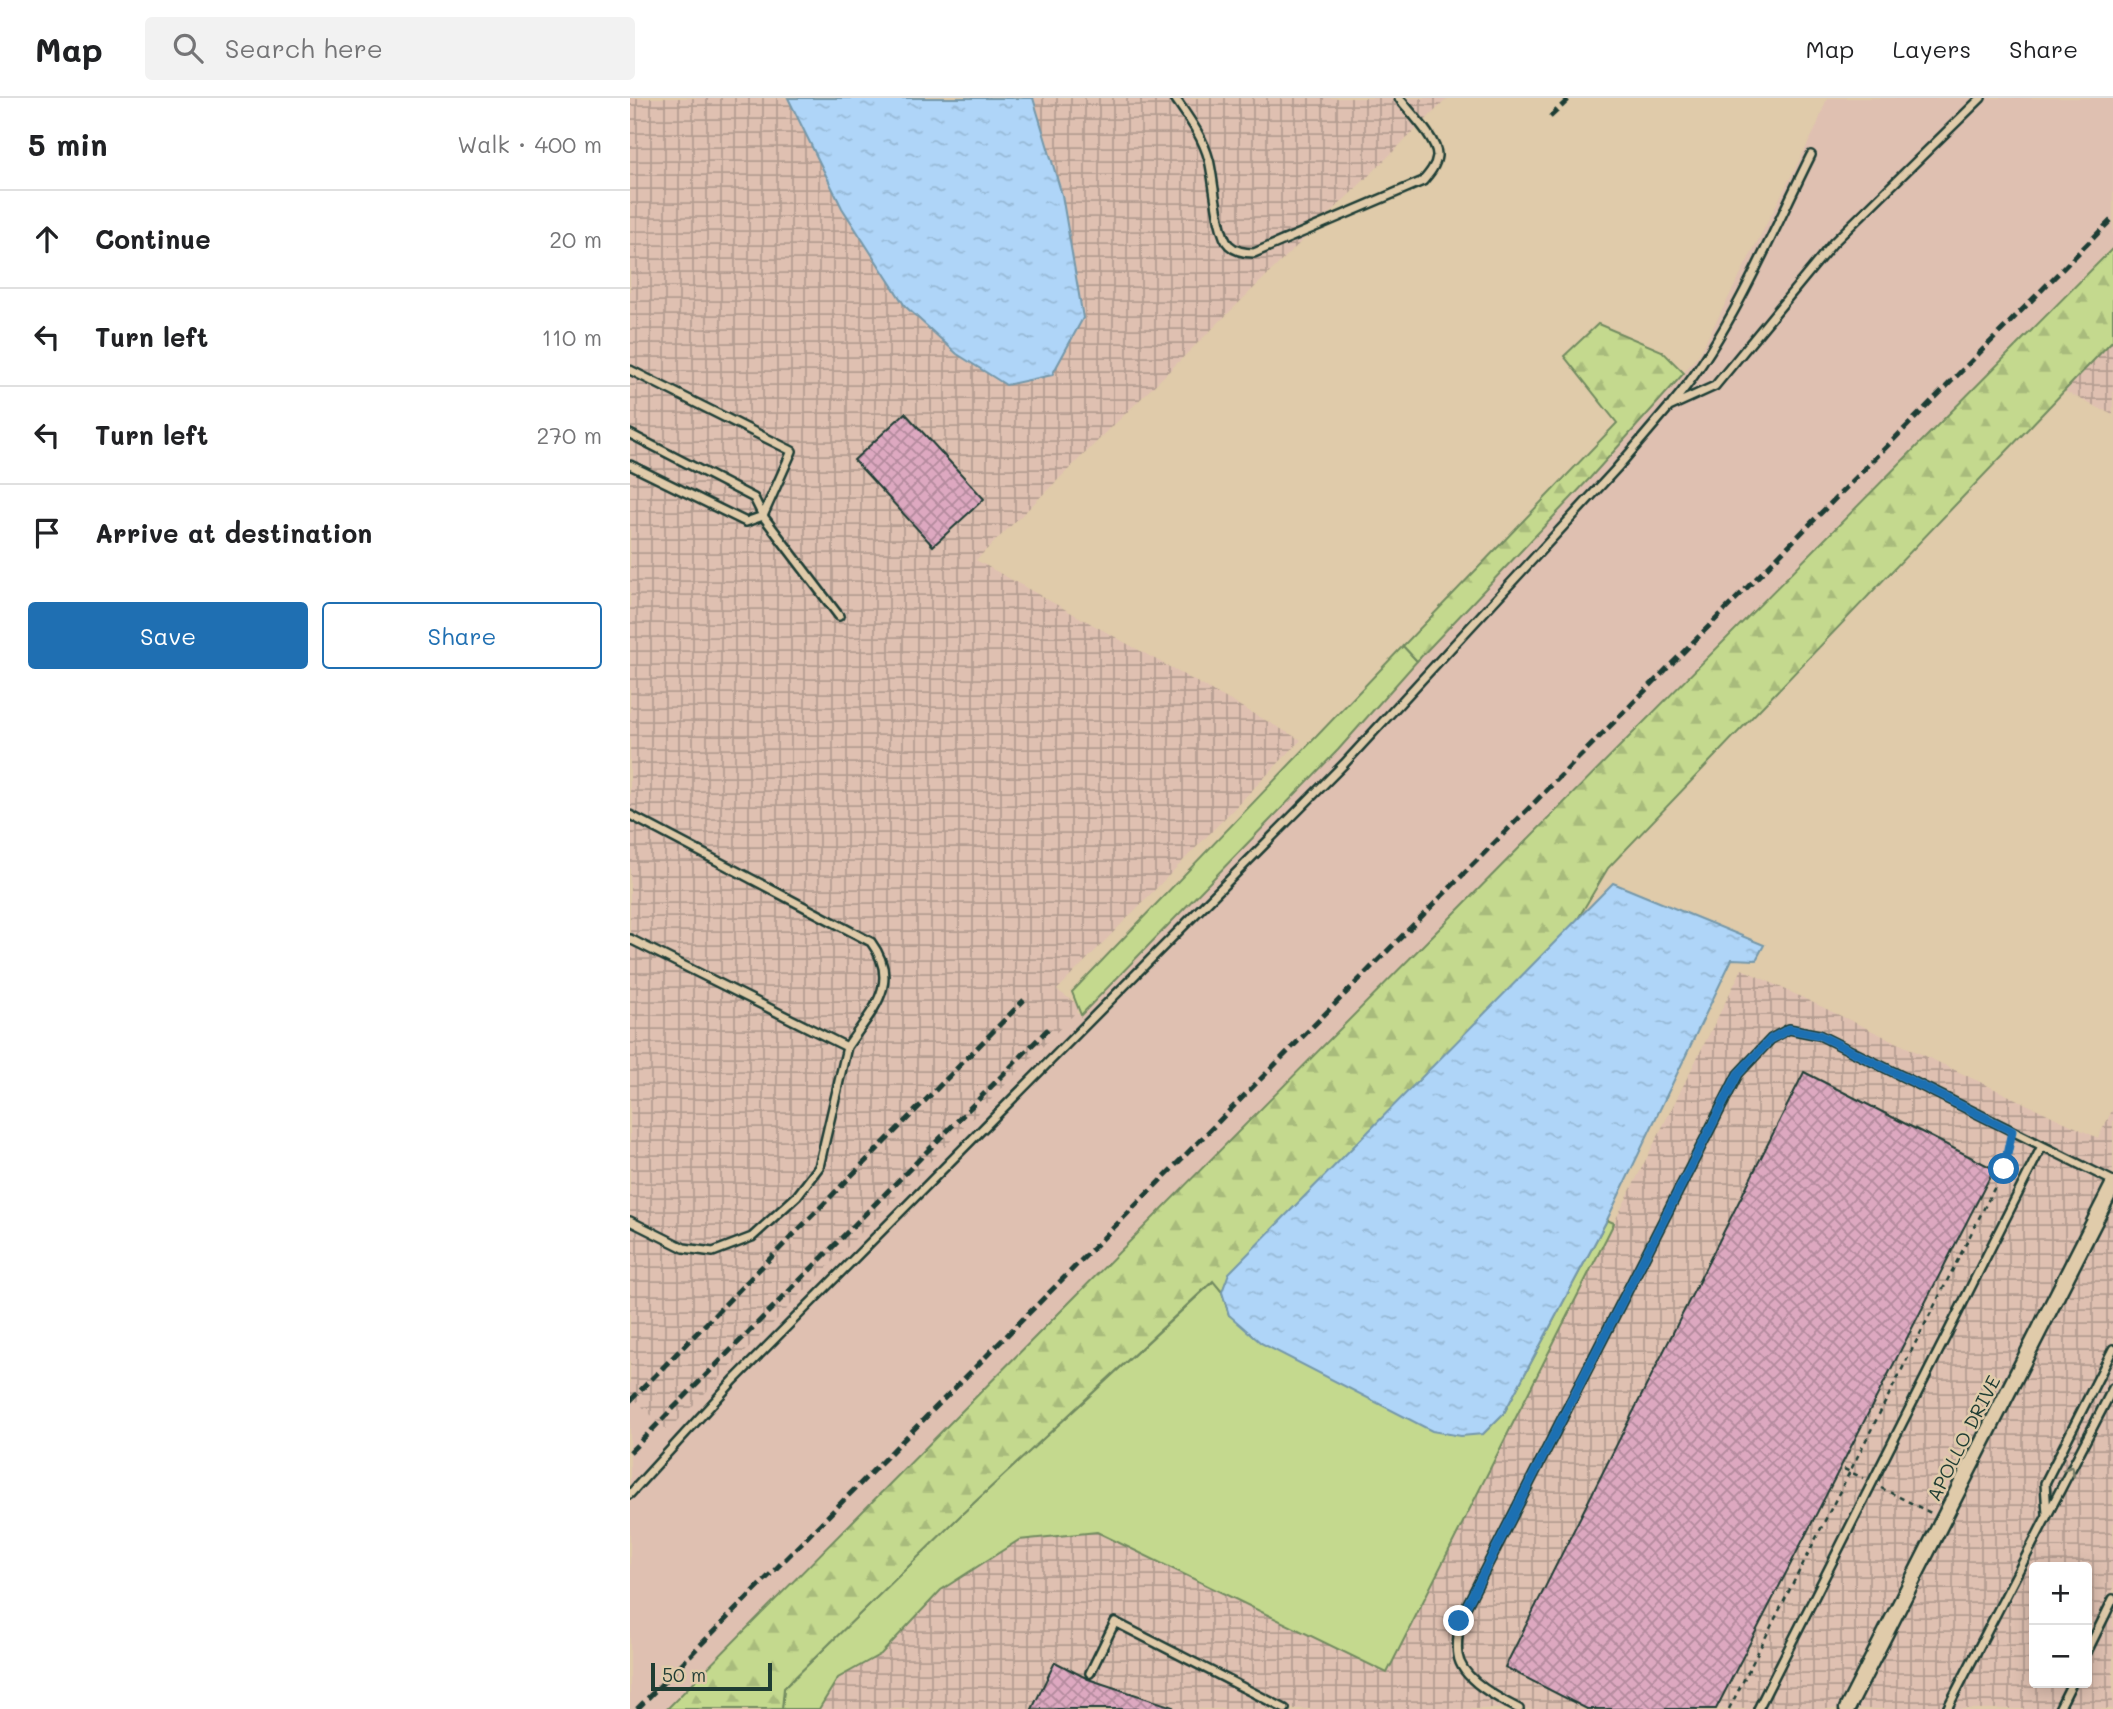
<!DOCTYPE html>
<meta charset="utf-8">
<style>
:root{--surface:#fff;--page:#f2f2f2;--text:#202124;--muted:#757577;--line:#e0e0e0;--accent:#1f6fb2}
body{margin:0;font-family:Mali,sans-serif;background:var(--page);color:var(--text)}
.controls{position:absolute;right:21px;bottom:21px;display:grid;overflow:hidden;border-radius:7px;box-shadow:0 4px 18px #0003}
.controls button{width:63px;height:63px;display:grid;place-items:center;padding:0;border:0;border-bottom:2px solid var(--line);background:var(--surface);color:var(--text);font:35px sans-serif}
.scale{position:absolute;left:21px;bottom:18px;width:121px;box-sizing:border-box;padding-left:7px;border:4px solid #1f3d34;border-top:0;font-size:19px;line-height:24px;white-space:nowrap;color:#1f3d34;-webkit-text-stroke:5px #e0cbaa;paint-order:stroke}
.stop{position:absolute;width:21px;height:21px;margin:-16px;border:5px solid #1f6fb2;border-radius:50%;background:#fff}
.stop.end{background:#1f6fb2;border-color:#fff;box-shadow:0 2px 7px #0008}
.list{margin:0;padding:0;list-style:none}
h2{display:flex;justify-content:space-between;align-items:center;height:91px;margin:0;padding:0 28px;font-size:30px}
h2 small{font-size:23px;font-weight:400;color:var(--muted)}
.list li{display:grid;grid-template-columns:46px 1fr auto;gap:21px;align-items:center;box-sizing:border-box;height:98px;padding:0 28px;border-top:2px solid var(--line)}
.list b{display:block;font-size:26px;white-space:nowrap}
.list em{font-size:23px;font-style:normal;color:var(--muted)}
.actions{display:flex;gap:14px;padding:21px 28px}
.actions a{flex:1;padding:16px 0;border:2px solid var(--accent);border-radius:7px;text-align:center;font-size:24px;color:var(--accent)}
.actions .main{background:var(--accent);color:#fff}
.icon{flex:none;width:38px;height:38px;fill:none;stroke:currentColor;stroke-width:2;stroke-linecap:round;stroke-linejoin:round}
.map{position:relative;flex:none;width:1483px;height:1611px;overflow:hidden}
header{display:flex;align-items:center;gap:42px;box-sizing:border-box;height:98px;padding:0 35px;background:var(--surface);border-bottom:2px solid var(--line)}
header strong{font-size:33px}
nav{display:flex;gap:38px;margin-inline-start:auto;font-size:24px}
.search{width:490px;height:63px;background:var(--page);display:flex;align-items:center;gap:18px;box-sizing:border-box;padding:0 24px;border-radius:7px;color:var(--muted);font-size:26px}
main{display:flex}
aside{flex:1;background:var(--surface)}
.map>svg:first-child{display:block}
</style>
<header>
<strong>Map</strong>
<div class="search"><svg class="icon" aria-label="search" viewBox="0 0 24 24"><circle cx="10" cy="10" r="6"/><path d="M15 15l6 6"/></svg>Search here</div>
<nav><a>Map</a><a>Layers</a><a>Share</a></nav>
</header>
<main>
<aside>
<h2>5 min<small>Walk · 400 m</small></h2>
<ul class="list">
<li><svg class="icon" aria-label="ahead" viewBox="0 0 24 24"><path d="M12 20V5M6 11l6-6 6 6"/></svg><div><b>Continue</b></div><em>20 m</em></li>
<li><svg class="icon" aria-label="left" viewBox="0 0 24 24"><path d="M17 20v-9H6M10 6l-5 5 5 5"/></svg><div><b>Turn left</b></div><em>110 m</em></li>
<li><svg class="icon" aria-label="left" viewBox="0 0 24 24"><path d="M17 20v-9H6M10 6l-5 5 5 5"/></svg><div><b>Turn left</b></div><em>270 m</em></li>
<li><svg class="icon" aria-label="arrive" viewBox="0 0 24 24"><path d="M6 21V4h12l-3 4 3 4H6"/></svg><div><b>Arrive at destination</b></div></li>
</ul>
<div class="actions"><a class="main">Save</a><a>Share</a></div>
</aside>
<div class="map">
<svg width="1483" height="1611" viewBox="0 0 1483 1611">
<defs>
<pattern id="industrial-grid" width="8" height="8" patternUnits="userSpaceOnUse" patternTransform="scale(1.75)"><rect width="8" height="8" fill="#dfc0b1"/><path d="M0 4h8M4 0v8" fill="none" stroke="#b49d91"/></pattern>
<pattern id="forest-firs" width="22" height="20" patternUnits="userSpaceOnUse" patternTransform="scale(1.75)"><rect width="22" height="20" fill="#c4d98e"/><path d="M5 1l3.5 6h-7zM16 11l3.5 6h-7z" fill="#a8bb7b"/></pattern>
<pattern id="water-ripples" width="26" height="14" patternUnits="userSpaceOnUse" patternTransform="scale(1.75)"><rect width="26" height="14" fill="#afd5f8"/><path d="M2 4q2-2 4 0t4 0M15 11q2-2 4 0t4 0" fill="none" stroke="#96b8d5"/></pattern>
<pattern id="building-cross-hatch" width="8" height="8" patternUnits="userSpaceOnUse" patternTransform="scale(1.75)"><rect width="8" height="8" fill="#dda8c0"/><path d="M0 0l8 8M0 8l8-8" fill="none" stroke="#b38a9d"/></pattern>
</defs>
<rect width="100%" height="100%" fill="#e0cbaa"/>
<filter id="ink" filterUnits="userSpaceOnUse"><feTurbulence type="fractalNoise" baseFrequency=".0143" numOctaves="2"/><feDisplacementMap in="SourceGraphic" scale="14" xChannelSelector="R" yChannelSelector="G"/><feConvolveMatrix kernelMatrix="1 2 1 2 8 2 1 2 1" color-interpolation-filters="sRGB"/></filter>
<g filter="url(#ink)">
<path fill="#dfc0b1" d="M1197 0H1483V148L37 1611H0V1285L390 886 451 917 708 652 811 535 1013 323 1070 255 1186 30Z"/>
<path fill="url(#industrial-grid)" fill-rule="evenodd" d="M0 0H818L346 462 671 642 427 892 451 909 38 1333 0 1297Z
M1483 242V317L1434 293Z
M1112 871 1468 1040 1483 1011V1611H189L208 1580 254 1554 311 1492 389 1442 467 1434 757 1575ZM1404 1469H1457V1585H1404Z"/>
<path fill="#c4d98e" stroke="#728b61" stroke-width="2" d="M773 548 787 563 708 652 451 917 442 894Z
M977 1122 984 1125 757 1575 467 1434 389 1442 311 1492 251 1556 208 1580 189 1611H152L154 1590 333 1415 584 1183 592 1194 599 1217 853 1336 874 1315Z"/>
<path fill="url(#forest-firs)" stroke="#728b61" stroke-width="2" d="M1483 150V242L978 770 946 824 600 1175 592 1194 583 1183 333 1415 154 1590 152 1611H37Z
M968 226 1032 253 1054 275 960 380 787 563 773 548 987 325 934 258Z"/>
<path fill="url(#water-ripples)" stroke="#7598aa" stroke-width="2" d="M158 0H403L432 97 453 220 422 277 376 287 327 256 275 208 212 110Z
M983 785 1134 847 1126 862 1102 861 977 1122 874 1315 853 1336 831 1338 802 1333 631 1245 599 1217 592 1194 599 1175Z"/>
<path fill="url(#building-cross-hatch)" stroke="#1f3d34" stroke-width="2" d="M275 315 354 401 303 448 224 362Z
M1174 974 1364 1071 1086 1611H957L875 1569Z
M425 1564 458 1581 543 1609 542 1611H402Z"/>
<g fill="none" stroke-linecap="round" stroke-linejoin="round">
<defs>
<path id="lane" d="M545 0C558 19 573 39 579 62 584 80 587 136 599 147 605 153 616 155 624 155L793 83C799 76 806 68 807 58 808 42 779 13 769 0
M0 272 162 353 133 418 209 518
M1042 306C1099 239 1141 137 1181 57
M0 336 124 400 133 418 116 424 0 367
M0 717 241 844C272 886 241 913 217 949L0 841
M0 1123 54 1150 83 1154 122 1139 167 1098 189 1069 217 949
M0 1396 104 1282 714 666 987 370 1039 309 1085 288 1203 145 1351 0
M1417 1416 1415 1385 1483 1251
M1457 1554 1483 1501
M460 1575 485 1524 655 1611
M889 1611C869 1601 831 1581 828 1557 826 1546 829 1534 829 1523L1108 976 1141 941 1159 931 1189 937 1483 1083
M1128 1611 1412 1048
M1317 1611 1483 1290
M1429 1611 1442 1585"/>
<path id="street" d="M1217 1611 1483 1087"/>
</defs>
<use href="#lane" stroke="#1f3d34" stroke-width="12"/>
<use href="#street" stroke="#1f3d34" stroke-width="19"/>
<path stroke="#1f3d34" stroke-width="2.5" stroke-dasharray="5 5" stroke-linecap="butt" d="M1214 1371 1233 1380
M1251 1390 1301 1415
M1099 1611 1374 1071 1380 1043"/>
<use href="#lane" stroke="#e0cbaa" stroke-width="7"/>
<use href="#street" stroke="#e0cbaa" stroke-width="14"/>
<path stroke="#1f3d34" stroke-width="5" stroke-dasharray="10 5" stroke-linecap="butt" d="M920 19 940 0
M0 1303 394 902
M0 1354 418 931
M7 1611 1483 120"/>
</g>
<defs><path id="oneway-chevron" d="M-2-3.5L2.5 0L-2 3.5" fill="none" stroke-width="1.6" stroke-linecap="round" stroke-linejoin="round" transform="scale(1.75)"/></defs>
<use stroke="#767d69" href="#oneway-chevron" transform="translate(1440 1372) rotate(-62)"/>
</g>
<g fill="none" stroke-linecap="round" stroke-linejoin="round" filter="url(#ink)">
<path stroke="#1f6fb2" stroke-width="9" d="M829 1523 1108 976 1141 941 1159 931 1189 937 1382 1033 1374 1071"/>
</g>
<g text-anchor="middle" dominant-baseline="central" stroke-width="5" stroke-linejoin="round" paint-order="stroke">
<g font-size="19" fill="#1f3d34" stroke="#e0cbaa">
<text transform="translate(1333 1340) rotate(-63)">APOLLO DRIVE</text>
</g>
</g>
</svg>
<div class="controls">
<button>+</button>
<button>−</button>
</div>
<div class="scale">50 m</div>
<div class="stop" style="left:1374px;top:1071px"></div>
<div class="stop end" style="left:829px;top:1523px"></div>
</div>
</main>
